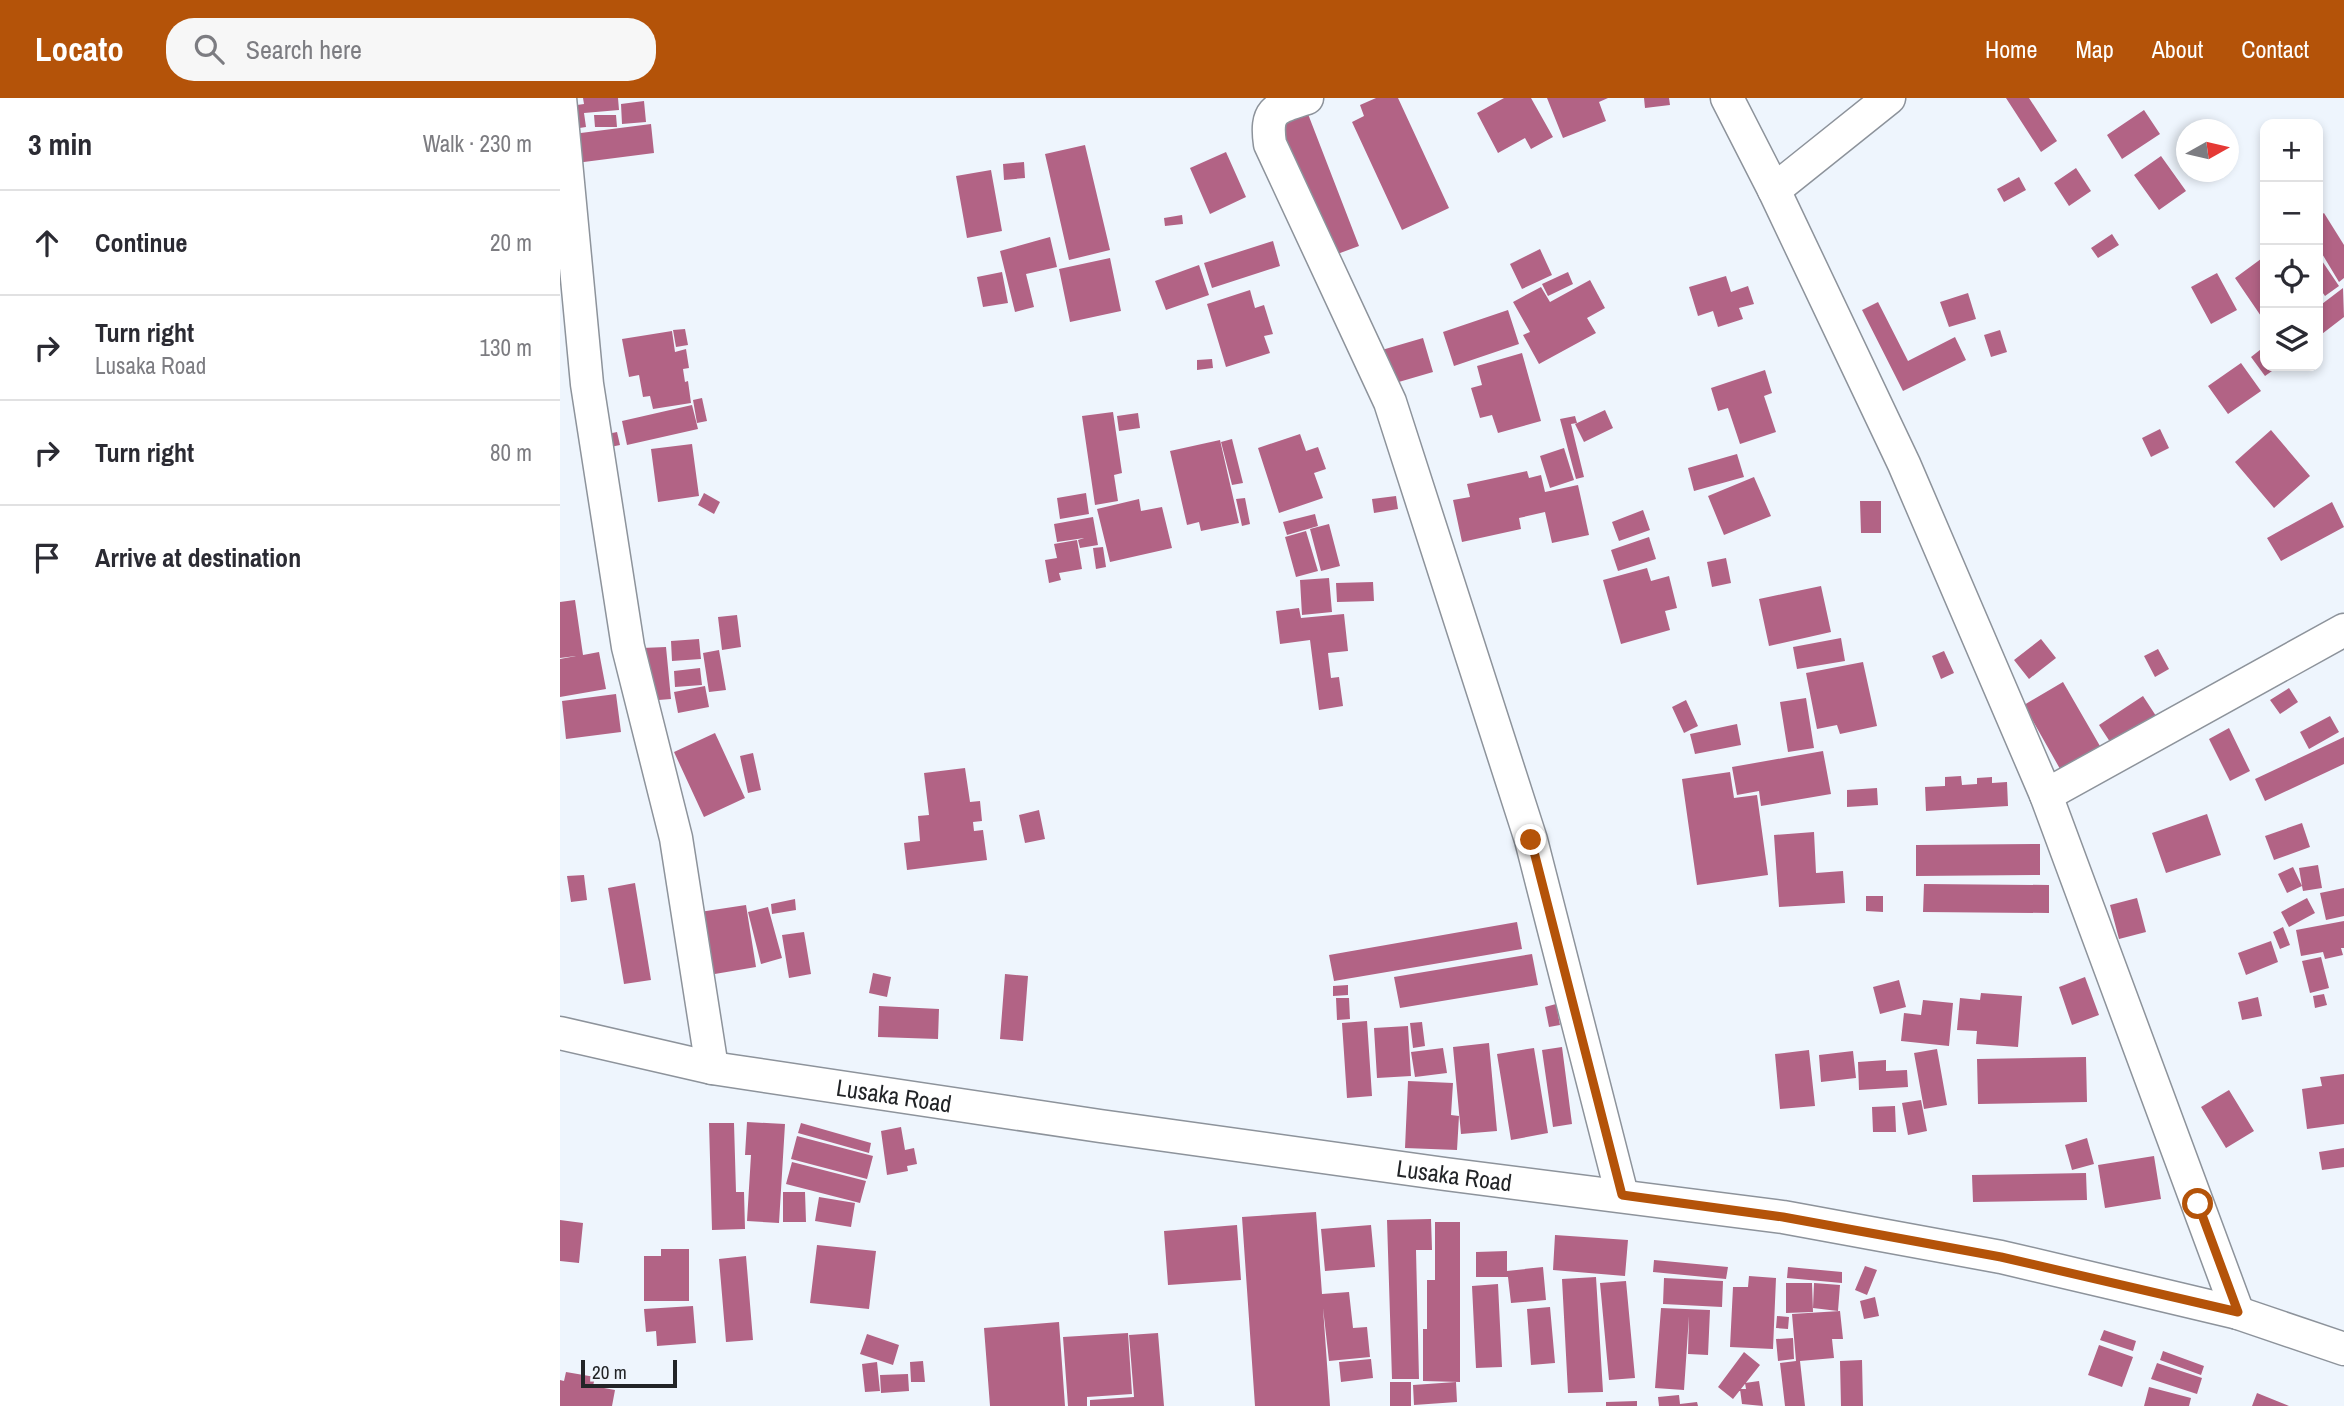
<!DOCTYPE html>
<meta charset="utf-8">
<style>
:root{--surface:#fff;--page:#f7f7f7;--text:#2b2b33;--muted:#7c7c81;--line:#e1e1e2;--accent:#b45309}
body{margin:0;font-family:"Archivo Narrow",sans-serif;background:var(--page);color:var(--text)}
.controls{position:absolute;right:21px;top:21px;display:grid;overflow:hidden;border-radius:14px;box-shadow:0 4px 10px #0003}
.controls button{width:63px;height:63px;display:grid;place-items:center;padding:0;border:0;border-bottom:2px solid var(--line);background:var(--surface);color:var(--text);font:35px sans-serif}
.compass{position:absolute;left:1616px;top:21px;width:63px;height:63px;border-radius:50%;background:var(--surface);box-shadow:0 4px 10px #0003;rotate:82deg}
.scale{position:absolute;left:21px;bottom:18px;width:96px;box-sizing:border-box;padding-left:7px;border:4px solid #222427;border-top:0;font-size:19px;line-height:24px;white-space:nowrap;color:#222427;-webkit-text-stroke:5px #eef5fd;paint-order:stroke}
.stop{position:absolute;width:21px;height:21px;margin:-16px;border:5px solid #b45309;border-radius:50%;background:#fff}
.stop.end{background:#b45309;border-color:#fff;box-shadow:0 2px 7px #0008}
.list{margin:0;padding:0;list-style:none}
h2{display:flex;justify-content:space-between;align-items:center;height:91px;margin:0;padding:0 28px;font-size:30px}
h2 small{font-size:23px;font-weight:400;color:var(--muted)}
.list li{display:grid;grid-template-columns:46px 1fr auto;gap:21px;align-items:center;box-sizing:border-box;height:105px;padding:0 28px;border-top:2px solid var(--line)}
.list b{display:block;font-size:26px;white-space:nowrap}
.list p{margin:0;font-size:23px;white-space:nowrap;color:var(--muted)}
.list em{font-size:23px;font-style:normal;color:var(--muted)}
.icon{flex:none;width:38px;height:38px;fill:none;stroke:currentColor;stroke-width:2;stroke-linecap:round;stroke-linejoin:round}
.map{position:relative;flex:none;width:1784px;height:1308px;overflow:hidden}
header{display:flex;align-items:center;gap:42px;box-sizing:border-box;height:98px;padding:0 35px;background:var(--accent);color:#fff}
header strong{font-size:33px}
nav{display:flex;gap:38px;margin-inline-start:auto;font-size:24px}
.search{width:490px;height:63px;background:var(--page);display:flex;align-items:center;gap:18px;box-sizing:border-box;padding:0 24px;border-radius:28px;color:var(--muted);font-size:26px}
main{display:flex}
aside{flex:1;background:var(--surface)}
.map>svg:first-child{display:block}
</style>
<header>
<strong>Locato</strong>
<div class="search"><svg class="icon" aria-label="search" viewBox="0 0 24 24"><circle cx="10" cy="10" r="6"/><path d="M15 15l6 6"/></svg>Search here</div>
<nav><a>Home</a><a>Map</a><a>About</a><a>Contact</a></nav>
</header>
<main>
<aside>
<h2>3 min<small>Walk · 230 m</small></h2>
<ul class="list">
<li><svg class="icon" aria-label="ahead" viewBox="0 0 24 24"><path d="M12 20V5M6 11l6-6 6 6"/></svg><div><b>Continue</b></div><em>20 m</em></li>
<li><svg class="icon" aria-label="right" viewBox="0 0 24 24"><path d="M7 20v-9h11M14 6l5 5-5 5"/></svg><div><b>Turn right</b><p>Lusaka Road</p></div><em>130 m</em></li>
<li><svg class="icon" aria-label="right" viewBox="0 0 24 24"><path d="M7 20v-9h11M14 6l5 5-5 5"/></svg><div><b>Turn right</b></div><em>80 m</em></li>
<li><svg class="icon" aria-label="arrive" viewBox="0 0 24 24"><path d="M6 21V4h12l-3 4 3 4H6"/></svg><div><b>Arrive at destination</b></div></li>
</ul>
</aside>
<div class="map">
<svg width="1784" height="1308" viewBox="0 0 1784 1308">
<rect width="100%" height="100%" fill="#eef5fd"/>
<path fill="#b26385" d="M23 0H58L59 12 24 15 26 29 13 31 10 8 24 6Z
M816 0H838L889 110 842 132 792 24 804 18 800 7Z
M944 0H971L993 39 971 51 965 40 938 55 917 15Z
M987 0H1048L1039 4 1046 23 1003 40Z
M1084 0H1109L1110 7 1085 10Z
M1446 0H1469L1497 43 1481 54Z
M84 3 86 24 62 26 61 6Z
M1584 12 1600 36 1562 61 1547 37Z
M748 16 799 148 764 161 713 30Z
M34 17H56L57 29H35Z
M91 26 94 55 16 65 13 36Z
M525 47 550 152 509 162 485 56Z
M666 54 686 99 650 116 630 70Z
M1601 58 1626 93 1599 112 1574 77Z
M464 64 465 80 444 82 443 66Z
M1516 70 1531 93 1509 108 1494 85Z
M431 72 442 133 407 140 396 78Z
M1459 79 1466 92 1444 104 1437 91Z
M1764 115 1784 147V180L1779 184 1758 149V119Z
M622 117 623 126 605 128 604 120Z
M1552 136 1559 147 1538 160 1531 150Z
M490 139 497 169 466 176 474 209 455 214 440 153Z
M713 143 720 168 652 190 644 165Z
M980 151 992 177 962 191 950 166Z
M1758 157 1779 188 1765 198 1758 188Z
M1705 158V224L1675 180Z
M550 160 561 213 510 224 499 171Z
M639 167 649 197 606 212 595 183Z
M442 174 448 205 423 209 417 179Z
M1008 174 1013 186 988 198 982 186Z
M1657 175 1677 212 1651 226 1631 189Z
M1166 178 1171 194 1188 188 1194 206 1179 210 1183 221 1158 229 1153 213 1138 218 1129 189Z
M1030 182 1045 210 1027 220 1036 235 979 266 963 237 970 234 953 204 981 189 990 204Z
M1783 190 1784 219 1758 239V209Z
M690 192 695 210 704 207 713 236 704 238 710 255 666 269 647 206Z
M1408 195 1416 221 1389 229 1380 204Z
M1318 204 1348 263 1395 239 1406 262 1343 293 1302 212Z
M948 212 959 246 894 268 883 234Z
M125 231 128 247 116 249 113 232Z
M1440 232 1447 254 1431 259 1424 237Z
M112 233 115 254 126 251 129 270 123 271 125 284 128 283 131 305 93 311 90 298 83 299 79 277 69 279 62 241Z
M863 240 873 274 825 288 815 254Z
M1705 248V268H1719L1705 278 1691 259Z
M962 255 981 323 938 335 932 317 920 320 911 290 922 287 917 268Z
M652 261 653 270 637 272V262Z
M1681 265 1701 293 1668 316 1648 288Z
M1205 272 1212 295 1204 298 1216 334 1180 346 1168 310 1158 313 1151 290Z
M142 300 147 323 137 325 133 302Z
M132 307 138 331 67 347 62 323Z
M1045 312 1053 330 1024 344 1015 326Z
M553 314 562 375 554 377 558 403 535 407 522 318Z
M578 315 580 330 559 333 557 318Z
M1015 318 1017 325 1011 326 1024 379 1016 381 1000 321Z
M1600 331 1609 350 1591 359 1582 340Z
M1711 332 1750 378 1714 410 1675 364Z
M57 334 60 347 41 351 38 338Z
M740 336 746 353 758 349 766 371 754 375 763 400 719 415 698 350Z
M672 341 683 385 672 387 661 344Z
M660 342 679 425 641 433 639 424 627 427 610 353Z
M132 346 139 398 98 404 91 351Z
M1004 350 1014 382 990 390 980 358Z
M1177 356 1184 379 1134 393 1128 370Z
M967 373 969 380 981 377 985 394 1018 387 1029 437 992 445 985 414 959 420 961 431 902 444 893 402 910 399 907 386Z
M1194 379 1211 418 1164 437 1148 398Z
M144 395 160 404 154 416 138 407Z
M526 395 529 416 500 421 497 400Z
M836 398 838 411 814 415 812 401Z
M685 400 690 426 682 428 676 401Z
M579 401 581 413 602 409 612 450 550 464 537 411Z
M1300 403H1321V435H1301Z
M1772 404 1784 429 1721 463 1707 440Z
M1083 412 1090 432 1059 443 1052 424Z
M755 416 758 428 727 437 723 424Z
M533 419 538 447 520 450 518 442 524 440 497 444 494 426Z
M769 426 780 468 761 473 750 431Z
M746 433 758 473 736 479 725 439Z
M1089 439 1096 461 1058 473 1051 452Z
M517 442 522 471 499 475 501 482 489 485 485 462 497 460 494 446Z
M543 449 546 469 536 471 533 450Z
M1166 460 1171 485 1152 489 1147 464Z
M1087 470 1091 483 1109 478 1117 510 1105 513 1110 532 1061 546 1043 482Z
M769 480 772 514 742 517 740 482Z
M813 484 814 503 777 504 776 485Z
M1261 488 1271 534 1209 548 1199 501Z
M15 502 23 557 39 554 46 591 0 599V561L16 558 0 560V504Z
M739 510 741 520 784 516 788 553 768 555 771 580 779 579 783 608 759 612 750 542 720 546 716 513Z
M177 517 181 549 162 552 158 519Z
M1281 540 1285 563 1237 571 1233 549Z
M139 541 141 561 112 563 111 543Z
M1481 541 1496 560 1469 581 1454 562Z
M106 549 111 601 86 603 82 550Z
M1598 551 1609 571 1595 579 1584 558Z
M159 552 166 592 149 594 143 555Z
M1384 553 1394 575 1381 581 1372 558Z
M1303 564 1317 628 1280 636 1277 627 1257 631 1246 575Z
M140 570 142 587 115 589 114 573Z
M1503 584 1544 655 1504 678 1464 607Z
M145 588 149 609 118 615 114 594Z
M1729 590 1738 604 1720 616 1710 602Z
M56 596 61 634 6 641 2 603Z
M1583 598 1598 621 1554 650 1539 627Z
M1246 600 1254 650 1228 654 1220 604Z
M1126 602 1138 628 1124 635 1112 609Z
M1770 618 1779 634 1749 651 1740 634Z
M1177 626 1181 647 1135 656 1130 636Z
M1669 630 1690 673 1670 683 1649 641Z
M155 635 185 700 144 719 114 654Z
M1784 639V666L1705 703 1695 681Z
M1263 653 1271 696 1201 708 1199 693 1177 697 1172 669Z
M193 655 201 692 188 695 180 658Z
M405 670 410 704 420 703 422 723 413 724 414 733 423 732 427 762 347 772 344 745 360 743 358 718 369 717 364 675Z
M1170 674 1174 700 1197 697 1208 777 1137 787 1122 681Z
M1401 678 1402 687 1417 686V680L1432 679V685L1447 684 1448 708 1366 713 1365 689 1385 688V679Z
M1317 690 1318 707 1287 709V692Z
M479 712 485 741 465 745 459 717Z
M1647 716 1661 757 1606 775 1592 735Z
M1742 725 1750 749 1714 762 1705 738Z
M1254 734 1256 775 1283 773 1285 805 1219 809 1214 737Z
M1480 746V777L1356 778V747Z
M1758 767 1762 790 1743 793 1742 788 1727 795 1718 776 1733 769 1742 788 1739 770Z
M24 777 27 802 11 804 7 778Z
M75 785 91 882 64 886 48 790Z
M1364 786 1489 787V815L1363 814Z
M1784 790V818L1766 822 1760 795Z
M1306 798H1323V814L1306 813Z
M1577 800 1586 834 1559 841 1550 807Z
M1747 800 1755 815 1729 829 1721 814Z
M235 801 236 812 212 816 211 806Z
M186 807 196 869 143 878 133 815Z
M208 809 222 860 201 866 188 814Z
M1784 823V850H1781L1783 857 1765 861 1763 854 1741 858 1736 832Z
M957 824 962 851 774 883 769 857Z
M1723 829 1730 847 1720 851 1713 834Z
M244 834 251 876 229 880 222 837Z
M1711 843 1718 864 1686 877 1678 855Z
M972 856 978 887 840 910 834 879Z
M1761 859 1769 890 1750 895 1742 863Z
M313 875 331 879 327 899 309 895Z
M445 876 468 878 463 943 440 941Z
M1525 879 1539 917 1512 927 1499 889Z
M1339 882 1346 909 1320 916 1313 889Z
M788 887V897L773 898V888Z
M1421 895 1462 898 1458 949 1416 946 1417 933 1397 932 1400 900 1420 902Z
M1764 896 1767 907 1755 910 1753 898Z
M1698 899 1702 918 1682 922 1678 904Z
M776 900H789L790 921 777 922Z
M1363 902 1393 905 1389 948 1341 943 1344 915 1361 917Z
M996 906 1000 927 989 929 985 909Z
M319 908 379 911 378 941 318 939Z
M807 923 812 998 787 1000 782 925Z
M862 924 865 948 853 950 850 925Z
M848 928 851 978 817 980 814 930Z
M929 945 937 1033 901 1036 893 949Z
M1002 949 1012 1026 993 1029 982 952Z
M883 950 887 975 855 979 851 954Z
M974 950 988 1035 951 1042 937 956Z
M1377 951 1387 1007 1364 1011 1354 955Z
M1249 952 1255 1008 1220 1011 1215 956Z
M1293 953 1296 980 1261 984 1259 957Z
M1526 959 1527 1004 1418 1006 1417 961Z
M1326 962V973L1347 972 1348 989 1299 992 1298 964Z
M1784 976V1026L1747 1031 1742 991 1762 988 1760 979Z
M848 983 893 985 891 1017 899 1018 897 1052 845 1050Z
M1669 992 1694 1033 1666 1050 1641 1009Z
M1361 1002 1367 1033 1348 1037 1342 1005Z
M1335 1008 1336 1034H1313L1312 1009Z
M187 1024 225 1026 219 1125 187 1123 191 1057H185Z
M149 1025H174L176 1094H184L185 1131 152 1132Z
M241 1025 311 1045 309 1055 238 1035Z
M341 1029 345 1052 354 1050 357 1066 347 1068 348 1073 327 1077 321 1033Z
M237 1038 313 1058 307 1081 231 1061Z
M1527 1040 1534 1066 1512 1072 1505 1047Z
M1784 1050V1069L1762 1072 1759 1054Z
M1594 1058 1601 1101 1545 1110 1538 1067Z
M232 1064 306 1083 300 1105 226 1086Z
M1526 1075 1527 1102 1413 1104 1412 1077Z
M223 1094H245L246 1124H223Z
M259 1099 295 1105 291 1129 255 1123Z
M756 1114 762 1196 789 1194 793 1230 807 1229 810 1259 769 1263 763 1210 770 1308H695L682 1119Z
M871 1121 872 1152H856L859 1281H832L827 1122Z
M0 1122 23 1125 19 1165 0 1163Z
M875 1124H900V1284L863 1283V1231H867V1182H875Z
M677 1127 681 1182 608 1187 604 1133Z
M811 1127 815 1169 765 1173 761 1131Z
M995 1137 1068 1142 1065 1178 993 1172Z
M257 1147 316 1153 309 1211 250 1205Z
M101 1151H129V1203H84V1158H101Z
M947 1153V1173L983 1169 986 1202 951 1205 948 1179H916V1154Z
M186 1158 193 1242 166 1244 159 1161Z
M1094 1162 1168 1169 1166 1181 1093 1174Z
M1305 1168 1317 1172 1307 1197 1295 1192Z
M1228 1169 1282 1174V1185L1227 1180Z
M1189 1178 1216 1180 1213 1251 1170 1249 1173 1189H1188Z
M1036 1179 1043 1294 1008 1295 1002 1181Z
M1104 1180 1163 1183 1162 1209 1103 1206Z
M1066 1183 1075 1280 1049 1282 1040 1185Z
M1226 1185H1252L1253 1214 1226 1215Z
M1254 1185 1280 1187 1278 1213 1253 1210Z
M938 1186 942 1269 916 1270 912 1188Z
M1315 1199 1319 1218 1304 1221 1300 1203Z
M133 1208 136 1245 97 1248 96 1233 86 1234 84 1211Z
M990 1209 995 1265 971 1267 967 1211Z
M1101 1210 1150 1212 1148 1257 1128 1256 1129 1218 1124 1292 1095 1290Z
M1280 1213 1283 1241H1272L1274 1260 1240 1263 1245 1308H1225L1220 1265 1236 1263 1232 1216Z
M1217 1218 1229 1219 1228 1231 1216 1230Z
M499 1224 505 1308H430L424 1230Z
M1544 1232 1576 1243 1573 1253 1540 1242Z
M568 1235 572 1296 527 1299V1308H508L503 1239Z
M598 1235 604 1308H530V1302L574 1299 569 1237Z
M307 1236 339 1247 333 1267 300 1256Z
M1233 1240 1234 1261 1218 1263 1216 1241Z
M1539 1247 1573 1259 1562 1289 1528 1277Z
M1603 1253 1644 1268 1641 1277 1600 1262Z
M1184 1254 1200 1267 1173 1301 1158 1289Z
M811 1261 813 1280 781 1284 779 1264Z
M1302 1262 1303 1308H1281L1280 1263Z
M363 1263 365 1284H351L350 1264Z
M317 1264 320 1293 305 1294 302 1266Z
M1597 1265 1642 1280 1637 1296 1591 1281Z
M6 1274 35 1279 33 1288 55 1292 52 1308H0V1282L4 1283Z
M348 1276 349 1293 321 1295 320 1277Z
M1199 1283 1203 1308 1182 1306 1180 1291H1186L1185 1285Z
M830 1284H851V1308H830Z
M896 1284 897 1304 854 1307 853 1287Z
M1589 1289 1631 1300 1629 1308H1584Z
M1697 1295 1729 1308H1692Z
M1119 1297 1120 1306 1137 1304 1138 1308H1099L1098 1299Z
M1077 1303V1308H1046V1304Z"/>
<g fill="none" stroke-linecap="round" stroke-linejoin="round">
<defs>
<g id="minor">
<path d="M0 0 27 286 68 549 116 740 152 970"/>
<path d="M747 0C716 10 705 11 710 46L830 304 971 742 1062 1097"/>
<path d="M1167 0 1214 92 1344 366 1486 697 1678 1215"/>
<path d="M1214 92 1329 0"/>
<path d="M1486 697 1784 532"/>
<path id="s1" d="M0 935 152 970 540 1028 885 1076 1223 1119 1441 1159 1560 1187 1678 1215 1784 1251"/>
</g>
</defs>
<use href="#minor" stroke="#8d939b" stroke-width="35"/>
<use href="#minor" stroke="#fff" stroke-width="32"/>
</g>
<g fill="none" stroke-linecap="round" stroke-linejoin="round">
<path stroke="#b45309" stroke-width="9" d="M971 742 1062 1097 1223 1119 1441 1159 1678 1214 1638 1106"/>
</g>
<g text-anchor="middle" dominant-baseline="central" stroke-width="5" stroke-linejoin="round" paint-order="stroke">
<g font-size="24" fill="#222427" stroke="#eef5fd">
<text stroke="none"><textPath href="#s1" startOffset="340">Lusaka Road</textPath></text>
<text stroke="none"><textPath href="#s1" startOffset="906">Lusaka Road</textPath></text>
</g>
</g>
</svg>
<div class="controls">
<button>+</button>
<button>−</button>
<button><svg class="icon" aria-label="locate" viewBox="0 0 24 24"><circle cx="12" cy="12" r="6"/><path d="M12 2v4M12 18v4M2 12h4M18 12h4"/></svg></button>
<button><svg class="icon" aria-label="layers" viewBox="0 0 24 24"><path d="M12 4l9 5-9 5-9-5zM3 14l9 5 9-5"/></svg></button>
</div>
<svg class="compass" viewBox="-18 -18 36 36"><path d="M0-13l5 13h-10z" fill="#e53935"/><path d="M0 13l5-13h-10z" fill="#7c7c81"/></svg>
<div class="scale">20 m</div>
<div class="stop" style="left:1638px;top:1106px"></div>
<div class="stop end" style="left:971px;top:742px"></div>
</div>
</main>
